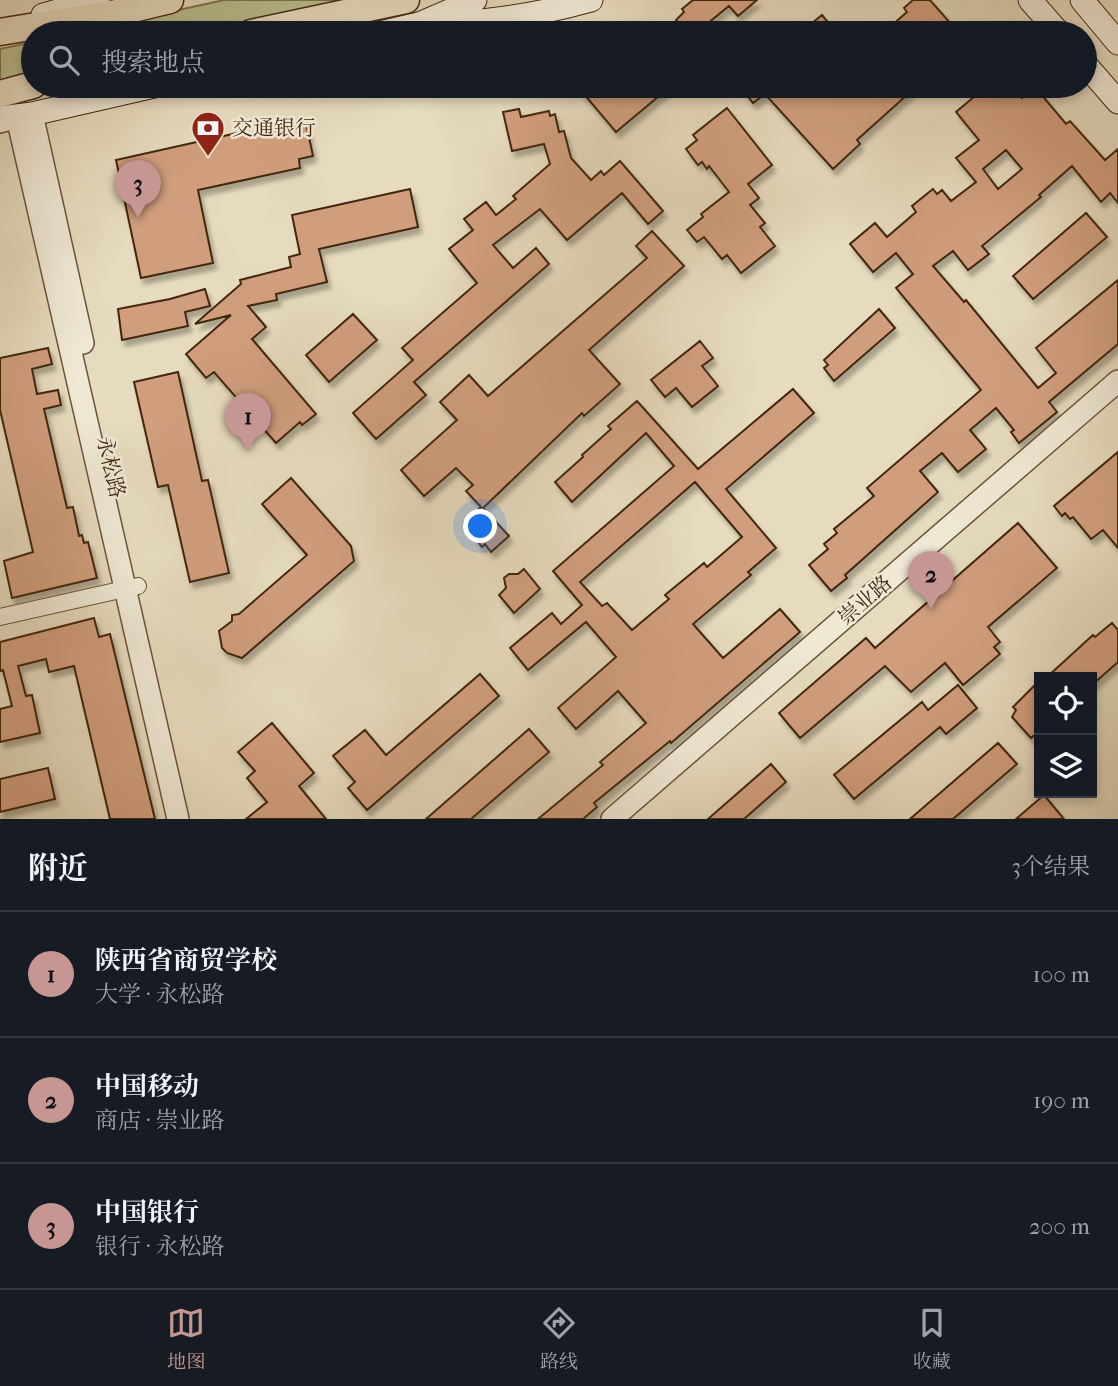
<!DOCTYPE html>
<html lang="zh">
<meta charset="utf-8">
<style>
:root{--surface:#171b24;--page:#20242c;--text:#f1f3f6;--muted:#9ea1a6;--line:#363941;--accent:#c59692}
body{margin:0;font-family:"IM FELL French Canon","Noto Serif SC",serif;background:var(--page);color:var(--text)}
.controls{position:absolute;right:21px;bottom:21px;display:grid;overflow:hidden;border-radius:0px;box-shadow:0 4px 10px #0003}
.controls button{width:63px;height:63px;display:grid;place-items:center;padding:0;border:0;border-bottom:2px solid var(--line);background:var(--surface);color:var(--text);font:35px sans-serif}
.you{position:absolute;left:481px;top:527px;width:24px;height:24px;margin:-18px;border:5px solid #fff;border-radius:50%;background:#1a73e8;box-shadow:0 0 0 10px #1a73e833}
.badge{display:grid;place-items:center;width:46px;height:46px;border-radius:50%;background:var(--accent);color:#111;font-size:23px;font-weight:700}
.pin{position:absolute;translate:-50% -58px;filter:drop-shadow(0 2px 4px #0008)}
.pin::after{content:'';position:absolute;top:37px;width:24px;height:21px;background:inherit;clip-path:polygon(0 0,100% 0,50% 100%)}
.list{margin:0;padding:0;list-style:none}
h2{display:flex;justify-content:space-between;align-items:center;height:91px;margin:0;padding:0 28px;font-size:30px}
h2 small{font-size:23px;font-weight:400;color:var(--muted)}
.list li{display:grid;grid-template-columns:46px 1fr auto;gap:21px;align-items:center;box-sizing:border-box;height:126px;padding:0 28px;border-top:2px solid var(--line)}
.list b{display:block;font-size:26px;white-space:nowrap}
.list p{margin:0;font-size:23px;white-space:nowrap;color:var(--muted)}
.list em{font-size:23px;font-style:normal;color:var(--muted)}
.icon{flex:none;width:38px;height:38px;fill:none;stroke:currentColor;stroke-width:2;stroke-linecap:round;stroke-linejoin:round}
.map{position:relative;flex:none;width:1118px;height:819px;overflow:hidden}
.search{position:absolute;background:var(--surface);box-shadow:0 4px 10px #0003;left:21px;right:21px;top:21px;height:77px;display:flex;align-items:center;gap:18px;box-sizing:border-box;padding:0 24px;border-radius:38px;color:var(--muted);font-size:26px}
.sheet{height:469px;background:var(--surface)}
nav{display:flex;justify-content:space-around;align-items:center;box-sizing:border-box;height:98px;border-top:2px solid var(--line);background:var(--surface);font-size:19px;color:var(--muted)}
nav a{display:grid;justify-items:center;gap:4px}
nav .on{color:var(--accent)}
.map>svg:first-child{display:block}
</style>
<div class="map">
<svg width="1118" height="819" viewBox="0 0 1118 819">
<defs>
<filter id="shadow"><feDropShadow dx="3.5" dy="6" stdDeviation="2" flood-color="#0004"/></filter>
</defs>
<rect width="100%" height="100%" fill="#e6dbbe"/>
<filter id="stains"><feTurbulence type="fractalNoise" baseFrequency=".00286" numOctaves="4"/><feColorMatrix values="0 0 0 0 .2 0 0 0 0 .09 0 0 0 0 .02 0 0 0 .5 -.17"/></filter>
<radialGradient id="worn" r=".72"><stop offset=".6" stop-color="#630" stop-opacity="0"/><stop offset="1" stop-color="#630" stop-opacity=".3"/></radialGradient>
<path fill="#b9bf8f" stroke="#7e734f" stroke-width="2" d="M224 0H361L220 33H73Z
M33 42V77L0 85V49Z"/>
<path fill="#d19e7d" stroke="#42270f" stroke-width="2" fill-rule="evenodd" filter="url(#shadow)" d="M693 0H757L738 16 729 6 696 33H687L676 20 684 12 682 9Z
M913 0H930L959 33H883L907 12 904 8Z
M822 15 831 26 822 33H800Z
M577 86H671L616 132Z
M740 86H810L817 93 824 86H917L857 140 860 144 833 169 765 94 753 103Z
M987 86H1012L1022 98 1035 87 1066 124 1070 121 1105 160 1118 149V203L1110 193 1101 202 1072 166 1039 195 1041 197 982 246 989 254 968 270 953 251 933 266 964 302 966 300 1038 388 1056 373 1036 348 1118 280V344L1049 402 1057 412 1019 443 1011 432 1014 430 996 408 970 430 986 449 958 472 942 453 920 471 938 492 845 575 847 578 831 591 809 565 828 549 824 544 837 533 834 529 874 496 867 488 981 390 896 288 913 274 896 253 873 272 850 244 875 223 887 237 916 212 912 206 933 189 937 194 942 190 951 201 976 182 956 158 979 140 956 112ZM1006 150 1022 169 998 189 983 169Z
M727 108 772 165 748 184 759 198 750 205 765 223 760 227 775 246 741 273 727 255 722 259 704 237 697 242 687 230 703 217 701 214 729 192 709 166 707 169 702 162 698 165 686 149 697 140 693 135Z
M519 109 521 117 549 111 550 116 555 114 559 132 564 131 571 158 591 180 601 171 604 175 620 161 663 211 648 224 622 193 567 240 540 209 493 245 513 268 536 248 549 264 414 382 426 395 376 439 353 413 413 360 402 348 477 283 449 249 473 230 464 219 486 202 496 215 516 199 513 196 550 164 544 144 512 151 503 112Z
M306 123 313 156 299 159 300 168 198 190 213 263 141 278 116 160 246 131V135Z
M410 189 418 227 319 249 327 282 276 294 277 300 248 306 266 327 252 339 316 414 302 425 300 422 276 443 214 372 206 378 186 354 231 315 195 324 241 284 240 280 291 267 289 257 300 254 292 215Z
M1086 213 1107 237 1033 299 1013 276Z
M652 231 684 266 589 350 620 384 584 416 582 413 483 508 509 536 491 552 485 544 482 547 464 523 481 507 466 491 473 485 456 468 424 496 401 470 457 420 440 402 469 375 488 396 647 258 636 246Z
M205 289 210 306 185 312 188 326 122 340 118 309 170 299Z
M879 309 895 328 834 381 824 368 828 365 824 360Z
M353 314 377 340 329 382 306 355Z
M700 341 713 358 702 366 718 386 692 407 676 388 665 397 651 380Z
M48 348 52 364 32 369 37 394 58 390 61 405 44 409 67 508 73 507 79 536 82 535 84 543 88 542 97 578 12 598 4 561 33 552 0 410V358Z
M178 372 202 481 208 480 229 573 190 582 168 485 158 487 134 382Z
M793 389 814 413 726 489 776 548 748 572 751 575 693 624 723 658 780 609 800 632 671 743 670 741 594 803 597 807 583 819H538L603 765 600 762 646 723 618 691 576 729 558 708 616 657 586 622 528 670 510 648 552 613 561 624 582 605 553 571 674 466 646 433 572 502 555 482 583 457 582 455 611 429 608 426 637 401 698 469ZM695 482 742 537 707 567 704 563 665 595 669 599 632 630 607 603 602 606 580 582Z
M1118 452V548L1103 530 1091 539 1073 517 1070 519 1065 513 1062 516 1054 506Z
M291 478 351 546 354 561 242 658 227 653 222 648 219 631 232 621V615L239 614 307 555 262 504Z
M1018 523 1057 568 988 627 1000 642 994 647 1000 654 963 685 945 663 911 692 885 666 800 738 779 713 866 638 875 648Z
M524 569 540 589 514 613 499 595 506 588 504 578 509 574H518Z
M94 618 99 637 110 634 155 819H110L74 666 49 672 46 659 18 666 26 696 32 695 40 733 0 742V709L12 706 3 670 0 671V642Z
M1112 623 1118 630V662L1092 685V677H1047L1093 635 1095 637Z
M480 674 499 696 367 810 348 788 355 782 333 756 365 730 386 755Z
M1039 681V731L1031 738 1012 717 1016 710 1013 707Z
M958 685 977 708 946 734 940 727 854 799 834 775 922 702 928 710Z
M272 723 314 773 299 786 326 819H246L267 802 247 778 255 771 238 752Z
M529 729 549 752 471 819H426Z
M998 743 1017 764 953 819H910Z
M771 764 786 782 744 819H708Z
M48 768 55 799 0 812V779Z
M1044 795 1064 819H1016Z"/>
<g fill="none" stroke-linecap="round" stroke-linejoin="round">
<defs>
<path id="minor" d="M0 617 138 586"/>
<path id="tertiary" d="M32 114 83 343
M0 122 17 117 178 819
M612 819 1118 381"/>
<path id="secondary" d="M1030 0 1059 33
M1082 0 1118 43
M43 15 98 0
M419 24C478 24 534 16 591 0
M380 33 419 24 475 0
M1085 64 1118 102
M0 118 32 114 154 86"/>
<path id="trunk" d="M0 32 116 13 170 0
M251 33 406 0
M0 94 33 85"/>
</defs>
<use href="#minor" stroke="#6b543b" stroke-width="18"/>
<use href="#tertiary" stroke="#6b543b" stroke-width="24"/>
<use href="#secondary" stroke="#42270f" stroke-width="25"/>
<use href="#trunk" stroke="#42270f" stroke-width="29"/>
<use href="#minor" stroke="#efe8d5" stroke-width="16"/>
<use href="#tertiary" stroke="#efe8d5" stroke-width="21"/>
<use href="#secondary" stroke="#efe8d5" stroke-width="23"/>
<use href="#trunk" stroke="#e6dbbe" stroke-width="26"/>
</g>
<defs>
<symbol id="bank-pin" viewBox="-11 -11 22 30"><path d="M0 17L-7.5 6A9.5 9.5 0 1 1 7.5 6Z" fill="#8f2418" stroke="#efe8d5"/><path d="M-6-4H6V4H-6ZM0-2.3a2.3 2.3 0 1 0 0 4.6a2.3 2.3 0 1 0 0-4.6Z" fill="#fff"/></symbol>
</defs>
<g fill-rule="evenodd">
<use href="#bank-pin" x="189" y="109" width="38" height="52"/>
</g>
<g text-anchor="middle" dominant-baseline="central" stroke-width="5" stroke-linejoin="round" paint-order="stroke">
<g font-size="21" fill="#42270f" stroke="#efe8d5" text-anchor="start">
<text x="232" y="128">交通银行</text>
</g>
<g font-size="21" fill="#42270f" stroke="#efe8d5">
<text transform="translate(111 467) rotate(77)">永松路</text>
<text transform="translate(865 600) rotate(-41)">崇业路</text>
</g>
</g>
<rect width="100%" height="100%" filter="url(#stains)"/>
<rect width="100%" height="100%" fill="url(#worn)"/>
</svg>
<div class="controls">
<button><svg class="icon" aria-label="locate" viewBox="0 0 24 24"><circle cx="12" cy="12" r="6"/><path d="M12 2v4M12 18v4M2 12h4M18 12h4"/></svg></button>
<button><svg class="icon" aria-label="layers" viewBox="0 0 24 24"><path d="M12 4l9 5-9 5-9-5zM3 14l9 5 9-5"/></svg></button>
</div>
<div class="you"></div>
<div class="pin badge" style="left:248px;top:451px">1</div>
<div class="pin badge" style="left:931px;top:609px">2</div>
<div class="pin badge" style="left:138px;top:218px">3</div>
<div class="search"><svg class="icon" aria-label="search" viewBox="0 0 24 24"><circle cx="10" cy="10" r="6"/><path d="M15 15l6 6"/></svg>搜索地点</div>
</div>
<section class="sheet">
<h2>附近<small>3个结果</small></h2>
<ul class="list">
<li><span class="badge">1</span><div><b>陕西省商贸学校</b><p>大学 · 永松路</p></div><em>100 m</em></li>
<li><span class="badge">2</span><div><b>中国移动</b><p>商店 · 崇业路</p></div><em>190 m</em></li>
<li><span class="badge">3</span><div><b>中国银行</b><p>银行 · 永松路</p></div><em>200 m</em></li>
</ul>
</section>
<nav>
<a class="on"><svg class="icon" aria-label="map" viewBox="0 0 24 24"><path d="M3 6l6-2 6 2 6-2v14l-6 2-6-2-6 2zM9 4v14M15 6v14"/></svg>地图</a>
<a><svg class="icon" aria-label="directions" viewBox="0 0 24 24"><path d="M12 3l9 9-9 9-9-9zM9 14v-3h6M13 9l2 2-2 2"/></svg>路线</a>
<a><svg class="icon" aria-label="saved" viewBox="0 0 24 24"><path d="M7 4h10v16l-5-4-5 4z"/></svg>收藏</a>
</nav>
